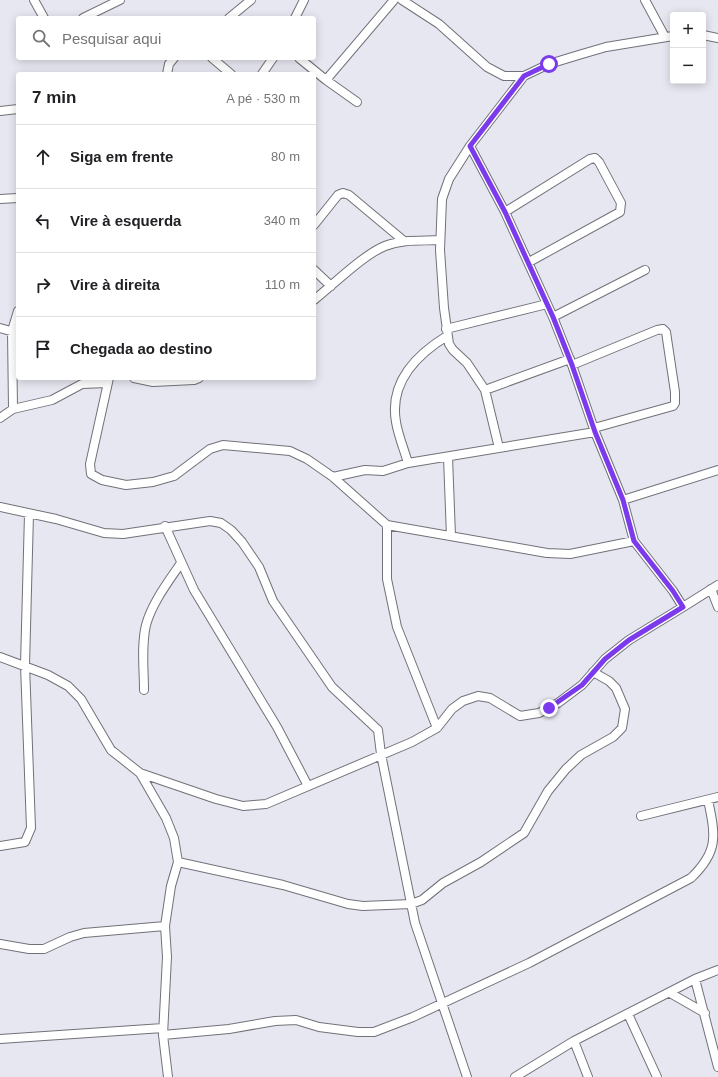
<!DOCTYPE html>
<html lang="pt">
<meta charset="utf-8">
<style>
:root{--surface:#fff;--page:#f6f6f6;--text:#202124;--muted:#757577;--line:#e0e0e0}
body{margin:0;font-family:Arial,sans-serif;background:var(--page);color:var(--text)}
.controls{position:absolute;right:12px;top:12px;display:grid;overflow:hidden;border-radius:4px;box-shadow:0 2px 10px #0003}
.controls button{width:36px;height:36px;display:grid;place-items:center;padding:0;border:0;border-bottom:1px solid var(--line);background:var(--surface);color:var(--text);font:20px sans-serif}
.stop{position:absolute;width:12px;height:12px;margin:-9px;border:3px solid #7c3aed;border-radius:50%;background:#fff}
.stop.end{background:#7c3aed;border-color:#fff;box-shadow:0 1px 4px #0008}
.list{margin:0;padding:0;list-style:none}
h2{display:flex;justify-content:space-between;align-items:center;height:52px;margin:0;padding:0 16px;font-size:17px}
h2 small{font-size:13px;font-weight:400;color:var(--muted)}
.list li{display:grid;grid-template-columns:26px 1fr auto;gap:12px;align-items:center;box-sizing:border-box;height:64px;padding:0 16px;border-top:1px solid var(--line)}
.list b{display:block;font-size:15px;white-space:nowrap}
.list em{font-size:13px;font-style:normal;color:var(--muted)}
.icon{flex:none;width:22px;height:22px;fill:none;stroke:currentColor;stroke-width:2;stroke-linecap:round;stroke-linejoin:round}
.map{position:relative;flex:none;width:718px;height:1077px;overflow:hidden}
.search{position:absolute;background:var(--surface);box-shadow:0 2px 10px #0003;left:16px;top:16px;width:300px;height:44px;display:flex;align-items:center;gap:10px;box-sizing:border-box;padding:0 14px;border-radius:4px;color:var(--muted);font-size:15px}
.panel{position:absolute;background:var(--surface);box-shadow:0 2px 10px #0003;left:16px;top:72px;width:300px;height:308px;border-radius:4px}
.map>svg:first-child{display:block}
</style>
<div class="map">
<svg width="718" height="1077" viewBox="0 0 718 1077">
<rect width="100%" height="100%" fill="#e6e7f0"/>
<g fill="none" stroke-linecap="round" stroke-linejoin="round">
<defs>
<path id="street" d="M34 0 44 18
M402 0 439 24 487 67 504 76H524L549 64 582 54 606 47 673 36
M645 0 665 37
M83 18 120 0
M229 18 251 0
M295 18 304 0
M703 35 718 38
M212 58 231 74
M299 58 326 80 357 102
M167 74 169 64 174 58
M262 74 273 58
M524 76 470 146 505 212 553 317 572 365 595 432 623 500 718 470
M326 80 394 0
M0 111 18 109
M470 146 449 179 442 199 440 250 444 308 449 344 453 350 467 363 485 390 499 448
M0 199 18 198
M505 212 590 159 595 158 599 162 621 203 620 212 529 262
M314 225 338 195 343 193 349 195 404 241
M314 270 331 286
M314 300C334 284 363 255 385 246 403 239 422 241 440 240
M553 317 645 270
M0 328 18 333
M446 329 547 304
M572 365 657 330 663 329 666 332 675 392V403L673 406 594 428
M109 378 90 464 91 474 102 480 126 485 153 482 174 476 210 449 223 445 290 451 307 459 333 477 387 525 547 553 570 554 634 541
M134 378 153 382 194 380 199 378
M485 390 570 359
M13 409 52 400 82 384 107 383
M0 418 13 409 12 331 18 311
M448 457 451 536
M408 463C404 449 398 435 396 422 389 382 416 355 447 336
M333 477 365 470 383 471 408 463 595 432
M623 500 634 541 673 591 683 607 718 585
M0 507 56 519 104 533 123 534 210 521 221 523 231 530 242 542 259 567 273 601 332 687 378 730 381 754 415 923 467 1077
M387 525V579L397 627 437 728
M165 526 194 590 277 727 308 786
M711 589 718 607
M0 657 48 675 68 686 81 699 111 750 140 773 166 818 174 838 178 862 171 886 165 926 167 957 163 1035 168 1077
M144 690C144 669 141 646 146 625 152 603 168 582 181 563
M140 773 216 799 243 806 266 804 412 742 437 728 452 709 463 701 478 696 490 698 520 716 539 713 558 703 582 685 605 659 629 640 683 607
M641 816 718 797
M0 846 25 842 31 828 25 665 29 514
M178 862 283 885 348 904 363 906 411 904 422 900 443 883 481 862 524 833 548 791 566 769 581 755 613 737 622 728 625 709 616 688 609 681 593 672
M0 944 29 949H44L70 937 84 933 165 926
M695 979 718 1067
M670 993 705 1013
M628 1014 657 1077
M163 1035 229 1029 275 1021 296 1020 319 1027 358 1032H374L413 1017 529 963 691 878C718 852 716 837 708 800
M0 1039 163 1028
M574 1041 588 1077
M515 1077 574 1041 695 979 718 970"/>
</defs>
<use href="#street" stroke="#717279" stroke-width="10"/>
<use href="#street" stroke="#fff" stroke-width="8"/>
</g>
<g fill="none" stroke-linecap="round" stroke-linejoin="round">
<path stroke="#7c3aed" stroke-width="5" d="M549 708 582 685 605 659 629 640 683 607 673 591 634 541 623 500 595 432 572 365 553 317 505 212 470 146 524 76 549 64"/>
</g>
</svg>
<div class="controls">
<button>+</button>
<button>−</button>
</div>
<div class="stop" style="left:549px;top:64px"></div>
<div class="stop end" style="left:549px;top:708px"></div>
<div class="search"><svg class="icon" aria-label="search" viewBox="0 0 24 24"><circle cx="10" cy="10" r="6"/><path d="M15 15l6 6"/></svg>Pesquisar aqui</div>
<section class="panel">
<h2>7 min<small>A pé · 530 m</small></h2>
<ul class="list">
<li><svg class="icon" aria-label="ahead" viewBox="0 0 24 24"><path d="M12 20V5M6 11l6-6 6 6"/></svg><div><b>Siga em frente</b></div><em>80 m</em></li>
<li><svg class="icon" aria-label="left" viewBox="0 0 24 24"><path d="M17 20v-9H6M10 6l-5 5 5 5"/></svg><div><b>Vire à esquerda</b></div><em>340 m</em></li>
<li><svg class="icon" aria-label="right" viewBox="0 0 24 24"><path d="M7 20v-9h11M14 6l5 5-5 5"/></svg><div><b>Vire à direita</b></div><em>110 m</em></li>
<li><svg class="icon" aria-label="arrive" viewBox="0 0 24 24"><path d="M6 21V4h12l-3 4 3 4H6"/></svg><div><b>Chegada ao destino</b></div></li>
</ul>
</section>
</div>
